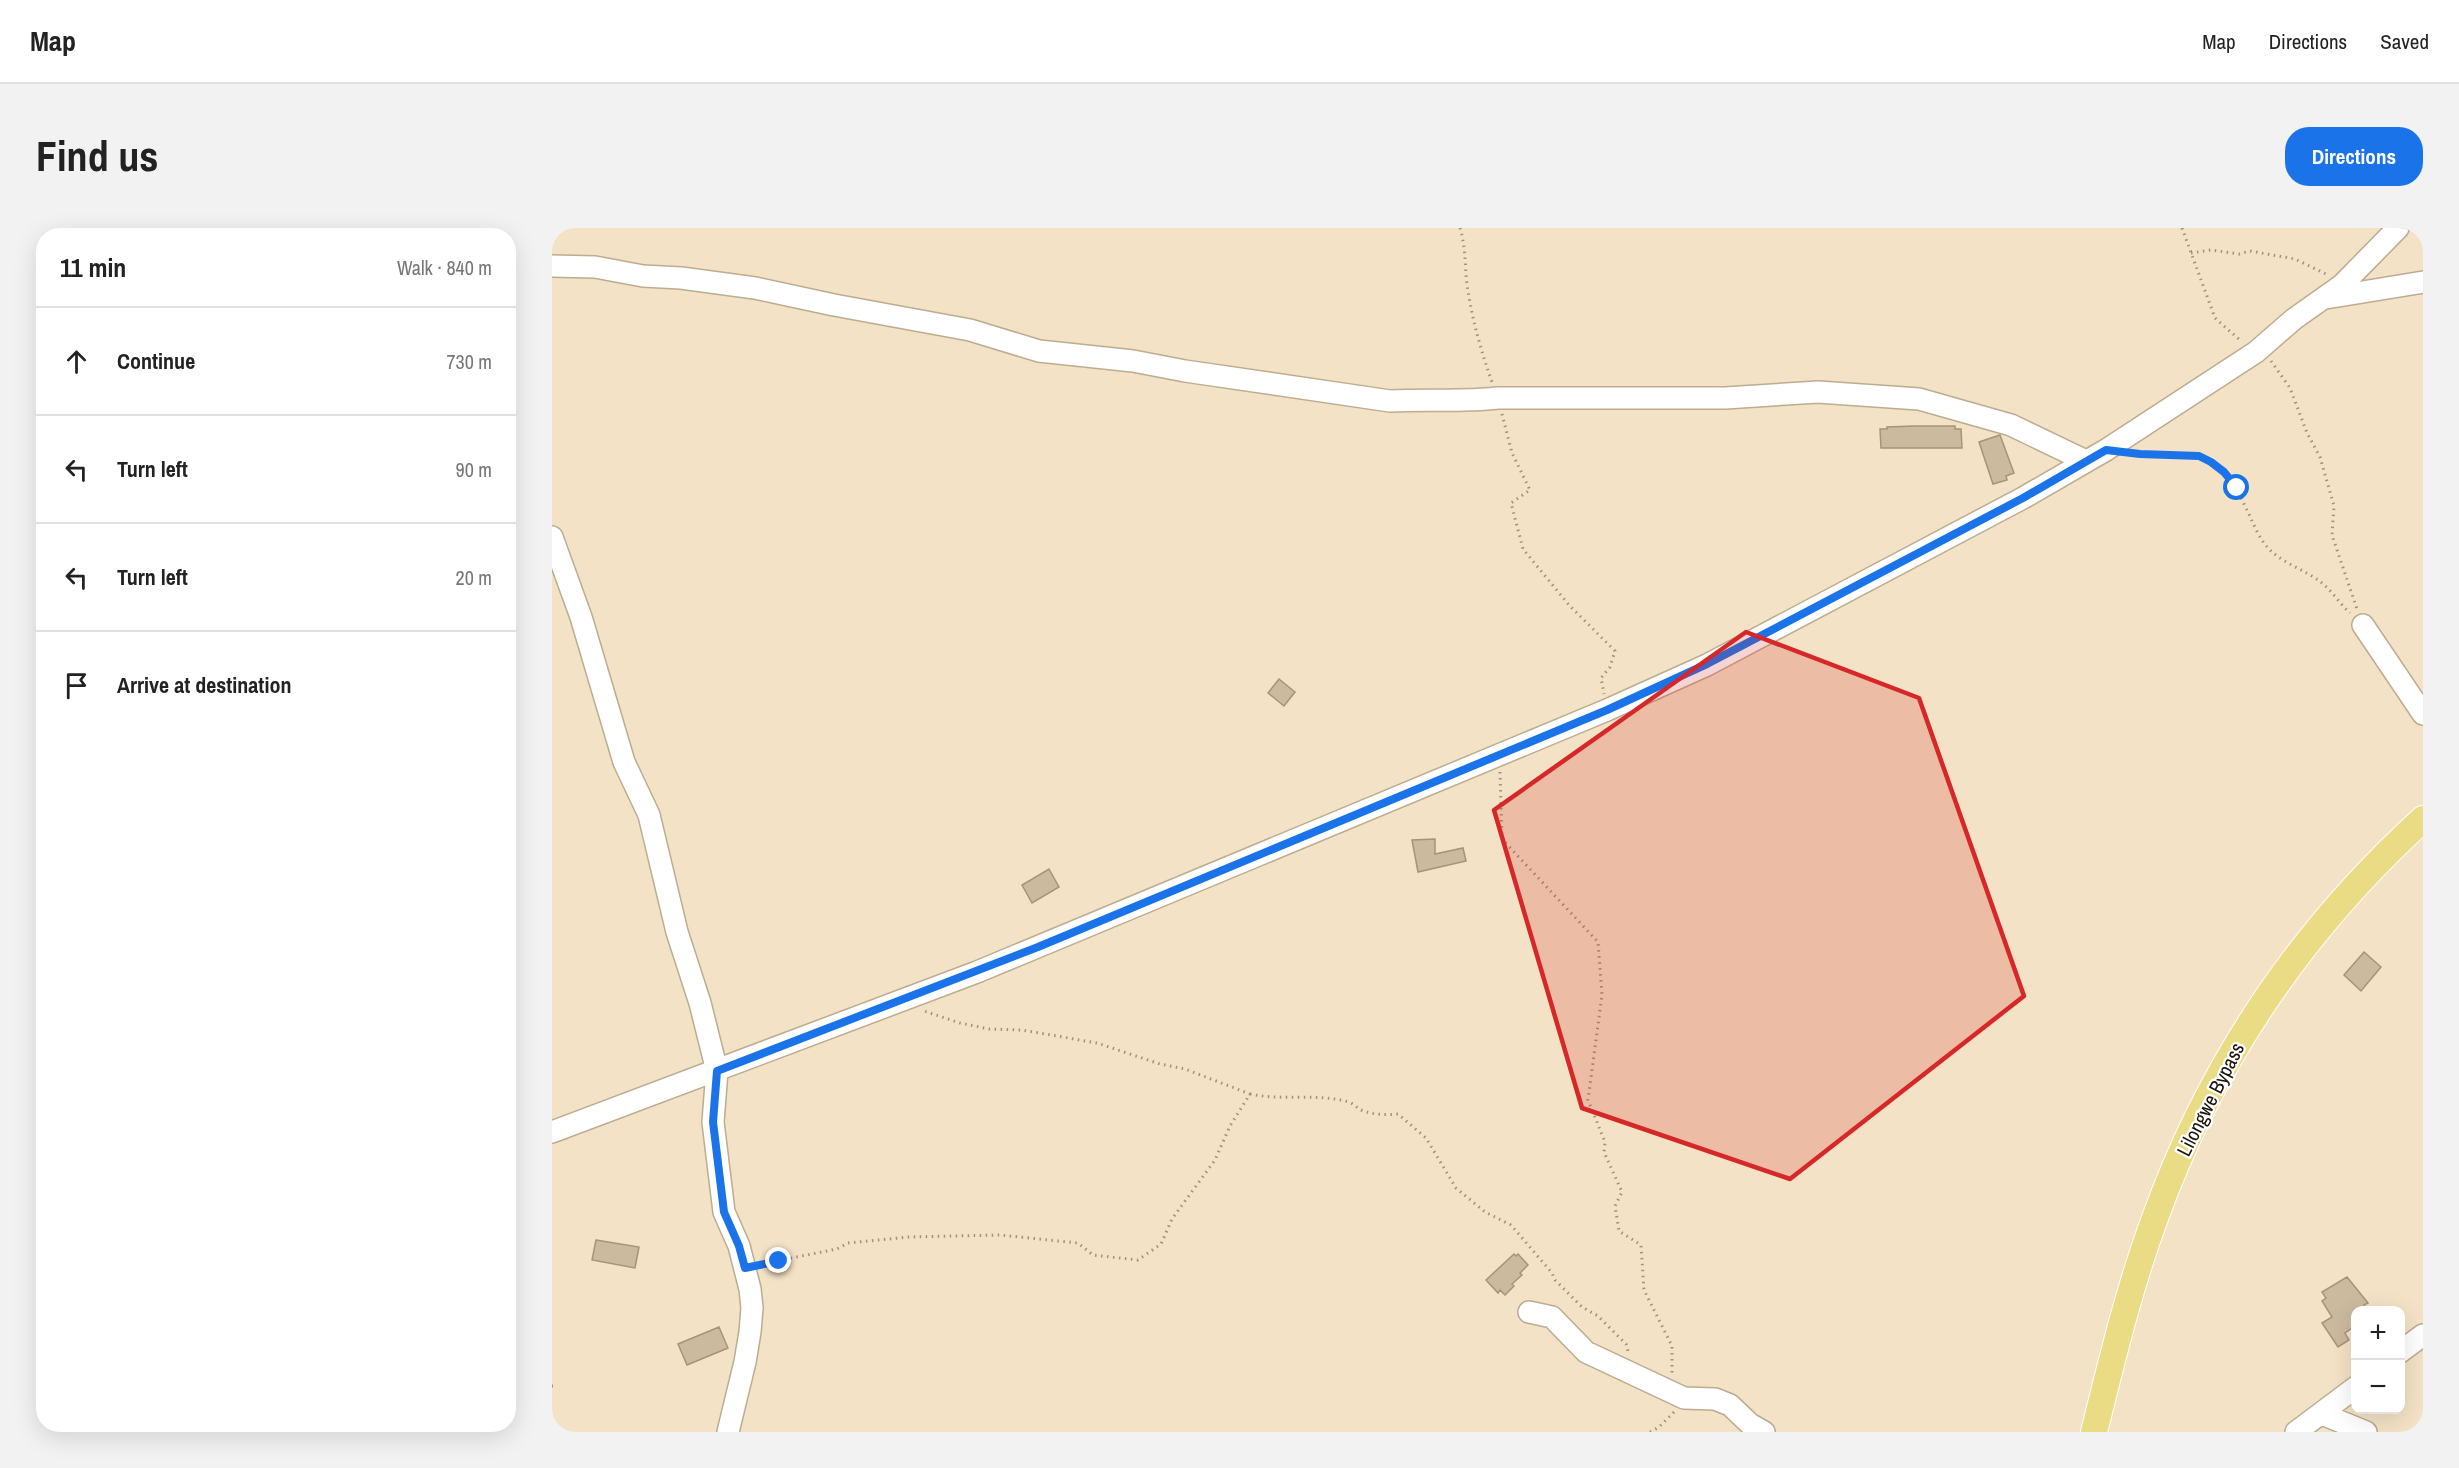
<!DOCTYPE html>
<meta charset="utf-8">
<style>
:root{--surface:#fff;--page:#f2f2f2;--text:#222;--muted:#767676;--line:#e0e0e0;--accent:#1a73e8}
body{margin:0;font-family:"Archivo Narrow",sans-serif;background:var(--page);color:var(--text)}
.controls{position:absolute;right:18px;bottom:18px;display:grid;overflow:hidden;border-radius:12px;box-shadow:0 6px 24px #0002}
.controls button{width:54px;height:54px;display:grid;place-items:center;padding:0;border:0;border-bottom:2px solid var(--line);background:var(--surface);color:var(--text);font:30px sans-serif}
.stop{position:absolute;width:18px;height:18px;margin:-14px;border:4px solid #1a73e8;border-radius:50%;background:#fff}
.stop.end{background:#1a73e8;border-color:#fff;box-shadow:0 2px 6px #0008}
.list{margin:0;padding:0;list-style:none}
h2{display:flex;justify-content:space-between;align-items:center;height:78px;margin:0;padding:0 24px;font-size:26px}
h2 small{font-size:20px;font-weight:400;color:var(--muted)}
.list li{display:grid;grid-template-columns:39px 1fr auto;gap:18px;align-items:center;box-sizing:border-box;height:108px;padding:0 24px;border-top:2px solid var(--line)}
.list b{display:block;font-size:22px;white-space:nowrap}
.list em{font-size:20px;font-style:normal;color:var(--muted)}
.icon{flex:none;width:33px;height:33px;fill:none;stroke:currentColor;stroke-width:2;stroke-linecap:round;stroke-linejoin:round}
.map{position:relative;flex:none;width:1871px;height:1204px;overflow:hidden;border-radius:24px}
header{display:flex;align-items:center;gap:36px;box-sizing:border-box;height:84px;padding:0 30px;background:var(--surface);border-bottom:2px solid var(--line)}
header strong{font-size:28px}
nav{display:flex;gap:33px;margin-inline-start:auto;font-size:21px}
.intro{display:flex;align-items:center;justify-content:space-between;box-sizing:border-box;height:144px;padding:0 36px}
h1{margin:0;font-size:42px}
.button{padding:15px 27px;border-radius:24px;background:var(--accent);color:#fff;font-size:21px;font-weight:700}
main{display:flex;gap:36px;padding:0 36px}
aside{flex:1;background:var(--surface);border-radius:24px;box-shadow:0 6px 24px #0002}
.map>svg:first-child{display:block}
</style>
<header>
<strong>Map</strong>
<nav><a>Map</a><a>Directions</a><a>Saved</a></nav>
</header>
<div class="intro"><h1>Find us</h1><a class="button">Directions</a></div>
<main>
<aside>
<h2>11 min<small>Walk · 840 m</small></h2>
<ul class="list">
<li><svg class="icon" aria-label="ahead" viewBox="0 0 24 24"><path d="M12 20V5M6 11l6-6 6 6"/></svg><div><b>Continue</b></div><em>730 m</em></li>
<li><svg class="icon" aria-label="left" viewBox="0 0 24 24"><path d="M17 20v-9H6M10 6l-5 5 5 5"/></svg><div><b>Turn left</b></div><em>90 m</em></li>
<li><svg class="icon" aria-label="left" viewBox="0 0 24 24"><path d="M17 20v-9H6M10 6l-5 5 5 5"/></svg><div><b>Turn left</b></div><em>20 m</em></li>
<li><svg class="icon" aria-label="arrive" viewBox="0 0 24 24"><path d="M6 21V4h12l-3 4 3 4H6"/></svg><div><b>Arrive at destination</b></div></li>
</ul>
</aside>
<div class="map">
<svg width="1871" height="1204" viewBox="0 0 1871 1204">
<rect width="100%" height="100%" fill="#f3e2c5"/>
<path fill="#cbba9e" stroke="#a49479" stroke-width="1.5" d="M1362 198H1403V201H1409L1410 220H1329L1328 201H1335V199Z
M1448 207 1462 245 1454 248 1455 252 1441 256 1427 214Z
M727 451 743 464 732 478 716 465Z
M883 611V626L911 620 914 633 866 644 860 612Z
M497 641 507 659 480 675 470 657Z
M1812 724 1829 739 1809 763 1792 747Z
M44 1012 87 1019 83 1040 40 1032Z
M962 1026 964 1028 966 1026 976 1037 968 1045 970 1047 960 1056 962 1058 953 1067 948 1062 946 1065 934 1052Z
M1795 1049 1816 1075 1812 1077 1815 1083H1803V1098L1793 1105 1797 1112 1786 1119 1770 1095 1780 1089 1770 1073 1774 1070 1770 1064Z
M167 1099 176 1120 135 1137 126 1116Z"/>
<g fill="none" stroke-linecap="round" stroke-linejoin="round">
<defs>
<path id="minor" d="M0 38 43 39 91 48 129 50 203 60 282 77 418 102 487 123 581 133 633 143 838 173C874 171 910 174 946 170H1173L1266 164 1367 171 1459 197 1534 233
M1774 70 1871 54
M0 309 29 389 72 534 97 587 125 704 148 775 165 843 161 894 172 984 187 1018 198 1061 200 1080 198 1104 193 1134 176 1204
M1811 397 1871 486
M0 904 425 744 1055 482 1155 437 1471 270 1554 222 1704 124 1742 91 1790 57 1846 0
M977 1084 1000 1089 1034 1124 1132 1170 1163 1171 1178 1177 1198 1196 1212 1204
M1848 1124 1871 1107
M1770 1186 1814 1204
M1744 1204 1804 1159"/>
<path id="major" d="M1542 1204C1560 1132 1577 1060 1603 990 1659 835 1749 702 1871 591"/>
</defs>
<use href="#minor" stroke="#bcac90" stroke-width="24"/>
<use href="#major" stroke="#fff" stroke-width="28"/>
<path stroke="#9f927c" stroke-width="3" stroke-dasharray="1.5 4.5" stroke-linecap="butt" d="M908 0C915 22 912 46 917 69 922 98 930 126 940 154
M1630 0 1663 90 1689 113
M1639 25 1659 22 1687 26 1698 23 1743 31 1774 46
M1719 133 1738 160 1755 205 1768 229 1782 278 1780 307 1805 381
M950 186 960 225 978 262 959 275 971 321 1017 377 1063 423 1058 439 1049 450 1052 466
M1581 225C1642 233 1662 214 1694 280 1701 294 1707 312 1719 323 1733 336 1755 343 1770 355 1781 364 1788 376 1798 385
M948 544 950 611 1046 714 1050 767 1036 872 1053 914 1052 924 1070 964 1063 978 1067 1003 1089 1017 1092 1062 1120 1118V1145
M698 866C730 873 765 865 797 874 802 876 805 880 809 882 821 887 833 887 846 886L874 910 904 960 933 984 959 997 1000 1045 1003 1052 1030 1079 1046 1088 1074 1116 1076 1123
M209 1036 285 1021 296 1015 357 1009 448 1007 526 1015 541 1027 586 1032 609 1016 620 991 663 932 678 898 698 866 633 841 608 836 545 815 470 802 437 801 408 795 372 783
M0 1158H1
M1098 1204 1107 1199 1122 1184"/>
<use href="#minor" stroke="#fff" stroke-width="21"/>
<use href="#major" stroke="#e9dc84" stroke-width="26"/>
</g>
<g fill="none" stroke-linecap="round" stroke-linejoin="round">
<path stroke="#1a73e8" stroke-width="8" d="M227 1033 193 1040 187 1018 172 984 161 894 165 843 486 719 1055 482 1155 436 1471 270 1554 222 1588 226 1647 228 1659 234 1672 244 1685 260"/>
</g>
<path fill="#d62828" fill-opacity="0.2" stroke="#d62828" stroke-width="4.5" stroke-linejoin="round" d="M1194 404 1367 470 1472 768 1238 951 1030 880 942 582Z"/>
<g text-anchor="middle" dominant-baseline="central" stroke-width="4.5" stroke-linejoin="round" paint-order="stroke">
<g font-size="20" fill="#191308" stroke="#fff">
<text transform="translate(1658 871) rotate(-63)">Lilongwe Bypass</text>
</g>
</g>
</svg>
<div class="controls">
<button>+</button>
<button>−</button>
</div>
<div class="stop" style="left:1685px;top:260px"></div>
<div class="stop end" style="left:227px;top:1033px"></div>
</div>
</main>
